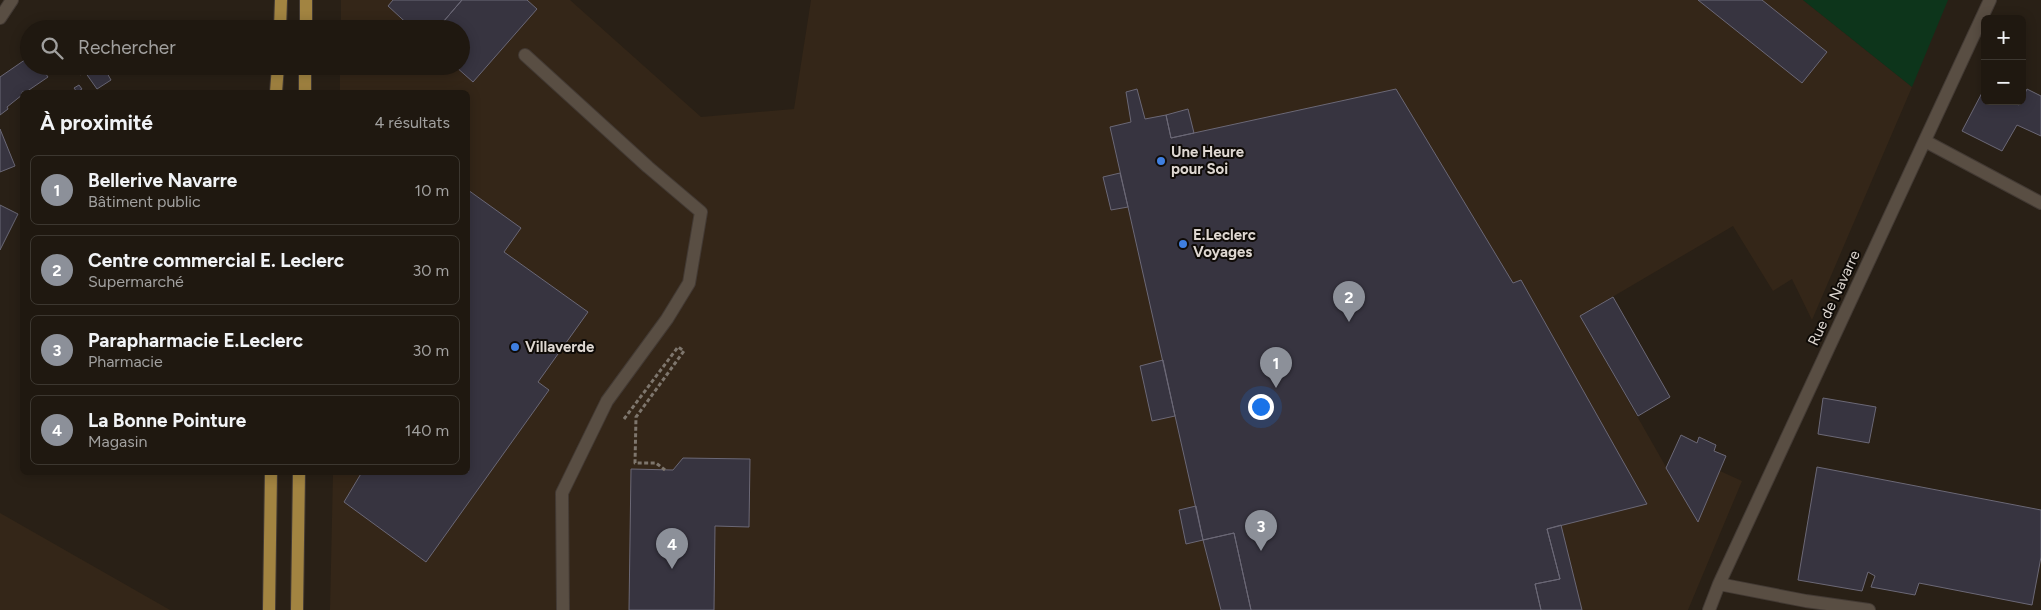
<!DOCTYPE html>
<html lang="fr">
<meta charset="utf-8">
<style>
:root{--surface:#1f1810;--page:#272119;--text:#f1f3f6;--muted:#a1a09f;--line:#3c3730;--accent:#8c9099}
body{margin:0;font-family:Figtree,sans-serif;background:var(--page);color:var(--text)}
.controls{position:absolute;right:15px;top:15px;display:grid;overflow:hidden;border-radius:8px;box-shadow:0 2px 12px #0003}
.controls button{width:45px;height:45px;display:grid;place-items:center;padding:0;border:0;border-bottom:1px solid var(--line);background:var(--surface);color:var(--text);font:25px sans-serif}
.you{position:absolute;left:1260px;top:406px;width:18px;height:18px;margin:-12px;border:4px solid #fff;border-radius:50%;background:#1a73e8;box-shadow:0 0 0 8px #1a73e833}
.badge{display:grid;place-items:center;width:32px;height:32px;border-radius:50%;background:var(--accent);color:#fff;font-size:16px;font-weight:700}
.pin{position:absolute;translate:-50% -41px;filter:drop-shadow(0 1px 2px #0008)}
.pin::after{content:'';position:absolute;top:26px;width:18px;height:15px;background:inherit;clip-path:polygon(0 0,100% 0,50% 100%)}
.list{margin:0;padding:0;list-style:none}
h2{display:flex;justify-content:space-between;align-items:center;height:65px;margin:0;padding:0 20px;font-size:21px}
h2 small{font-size:16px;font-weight:400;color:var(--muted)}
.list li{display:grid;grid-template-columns:32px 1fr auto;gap:15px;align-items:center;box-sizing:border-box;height:70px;margin:0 10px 10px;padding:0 10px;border:1px solid var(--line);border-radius:8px}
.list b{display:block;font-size:19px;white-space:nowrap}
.list p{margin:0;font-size:16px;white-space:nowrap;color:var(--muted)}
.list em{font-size:16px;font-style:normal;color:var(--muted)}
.icon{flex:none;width:28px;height:28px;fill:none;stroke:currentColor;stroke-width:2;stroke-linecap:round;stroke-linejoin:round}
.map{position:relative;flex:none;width:2041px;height:610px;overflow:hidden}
.search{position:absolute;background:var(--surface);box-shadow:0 2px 12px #0003;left:20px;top:20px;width:450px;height:55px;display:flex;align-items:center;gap:12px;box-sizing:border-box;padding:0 18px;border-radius:28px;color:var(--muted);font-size:19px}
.panel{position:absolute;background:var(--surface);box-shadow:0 2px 12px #0003;left:20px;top:90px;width:450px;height:385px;border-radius:8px}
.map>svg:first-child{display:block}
</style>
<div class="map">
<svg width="2041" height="610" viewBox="0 0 2041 610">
<rect width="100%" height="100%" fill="#292016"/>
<path fill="#342618" d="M341 0H570L701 117 794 109 811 0H1803L1912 87 1812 320 1792 279 1773 291 1733 226 1580 316 1666 467 1674 450 1742 481 1688 610H330L333 473 468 472V92H340V66H461V29H341Z
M0 513 170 610H0Z"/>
<path fill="#0d351b" d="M1803 0H1948L1912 87Z"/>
<path fill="#373440" stroke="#6b6876" d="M393 0H462L437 29H413L388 6Z
M462 0H527L537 9 473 82 455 66H461V29H437Z
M1698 0H1762L1827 52 1802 83Z
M82 23 85 29H74Z
M29 57V66H40L48 77 26 92H22V95L7 107 8 109 0 115V77Z
M74 66H93L80 75Z
M93 66H103L111 80 97 89 85 72Z
M79 85 82 89 77 92 74 88Z
M1137 89 1145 119 1166 115 1171 138 1396 89 1513 283 1521 280 1647 504 1547 529 1560 579 1535 584 1541 610H1251L1234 533 1203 540 1110 127 1131 122 1126 92Z
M1984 89 1985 101H2011L2019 105 2027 89 2041 96V136L2017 125 2002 151 1962 131Z
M1188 109 1194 133 1171 138 1166 115Z
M0 129 15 166 0 172Z
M1120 173 1128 207 1111 210 1103 177Z
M468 190 521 228 504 252 588 312 538 382 549 390 426 562 344 502 362 472H468Z
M0 205 18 214 0 250Z
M1613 297 1670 397 1638 416 1580 316Z
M1163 360 1175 416 1152 421 1140 366Z
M1823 398 1876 407 1869 443 1818 434Z
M1681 435 1697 443 1699 437 1716 445 1714 451 1726 456 1698 522 1666 468Z
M683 458 750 459 749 527 715 526 714 610H629L631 469 673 470Z
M1817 467 2041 510V557L2032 605 1919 583 1915 595 1871 587 1875 576 1868 572 1862 591 1798 580Z
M1196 506 1203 540 1186 544 1179 510Z
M1561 525 1582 610H1541L1535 584 1560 579 1547 529Z
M1234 533 1251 610H1221L1203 540Z"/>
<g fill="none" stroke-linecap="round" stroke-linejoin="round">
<defs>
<path id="minor" d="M0 18 12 0
M525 55 648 167 701 212 689 283 667 319 607 401 562 493 563 610
M1925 141 2041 203
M1719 584 1806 601 1869 610
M1709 610 1719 584 1990 0"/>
<path id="major" d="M280 29 281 0
M306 29V0
M276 92 278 66
M305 92V66
M269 610 271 472
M297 610 299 472"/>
</defs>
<use href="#minor" stroke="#433a34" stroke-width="14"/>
<use href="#major" stroke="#433a34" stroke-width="14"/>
<path stroke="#7e766d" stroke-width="3" stroke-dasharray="4 2.5" stroke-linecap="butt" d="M624 419 678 347 684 351 636 417 635 463H656L665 470"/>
<use href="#minor" stroke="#594e43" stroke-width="12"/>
<use href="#major" stroke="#a28441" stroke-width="12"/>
</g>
<g fill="#3f7fe0" stroke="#0f0b07" stroke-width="2">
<circle cx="1161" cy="161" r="5"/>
<circle cx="1183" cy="244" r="5"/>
<circle cx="515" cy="347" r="5"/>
</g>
<g text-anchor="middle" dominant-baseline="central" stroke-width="4" stroke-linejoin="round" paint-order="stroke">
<g font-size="15" font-weight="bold" fill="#ded7d1" stroke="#0f0b07" text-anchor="start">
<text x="1171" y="152">Une Heure<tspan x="1171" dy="17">pour Soi</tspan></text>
<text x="1193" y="235">E.Leclerc<tspan x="1193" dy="17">Voyages</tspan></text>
<text x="525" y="347">Villaverde</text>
</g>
<g font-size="15" fill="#ded7d1" stroke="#0f0b07">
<text transform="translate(1834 298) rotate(-65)">Rue de Navarre</text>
</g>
</g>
</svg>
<div class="controls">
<button>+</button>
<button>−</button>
</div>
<div class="you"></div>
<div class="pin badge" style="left:1276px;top:388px">1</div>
<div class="pin badge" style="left:1349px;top:322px">2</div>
<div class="pin badge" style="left:1261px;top:551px">3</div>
<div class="pin badge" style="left:672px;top:569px">4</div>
<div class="search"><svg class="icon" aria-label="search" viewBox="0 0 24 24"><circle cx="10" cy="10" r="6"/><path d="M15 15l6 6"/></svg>Rechercher</div>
<section class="panel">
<h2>À proximité<small>4 résultats</small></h2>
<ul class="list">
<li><span class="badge">1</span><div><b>Bellerive Navarre</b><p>Bâtiment public</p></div><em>10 m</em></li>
<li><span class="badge">2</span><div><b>Centre commercial E. Leclerc</b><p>Supermarché</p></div><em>30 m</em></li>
<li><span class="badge">3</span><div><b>Parapharmacie E.Leclerc</b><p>Pharmacie</p></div><em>30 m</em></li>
<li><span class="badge">4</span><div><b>La Bonne Pointure</b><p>Magasin</p></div><em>140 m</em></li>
</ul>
</section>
</div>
